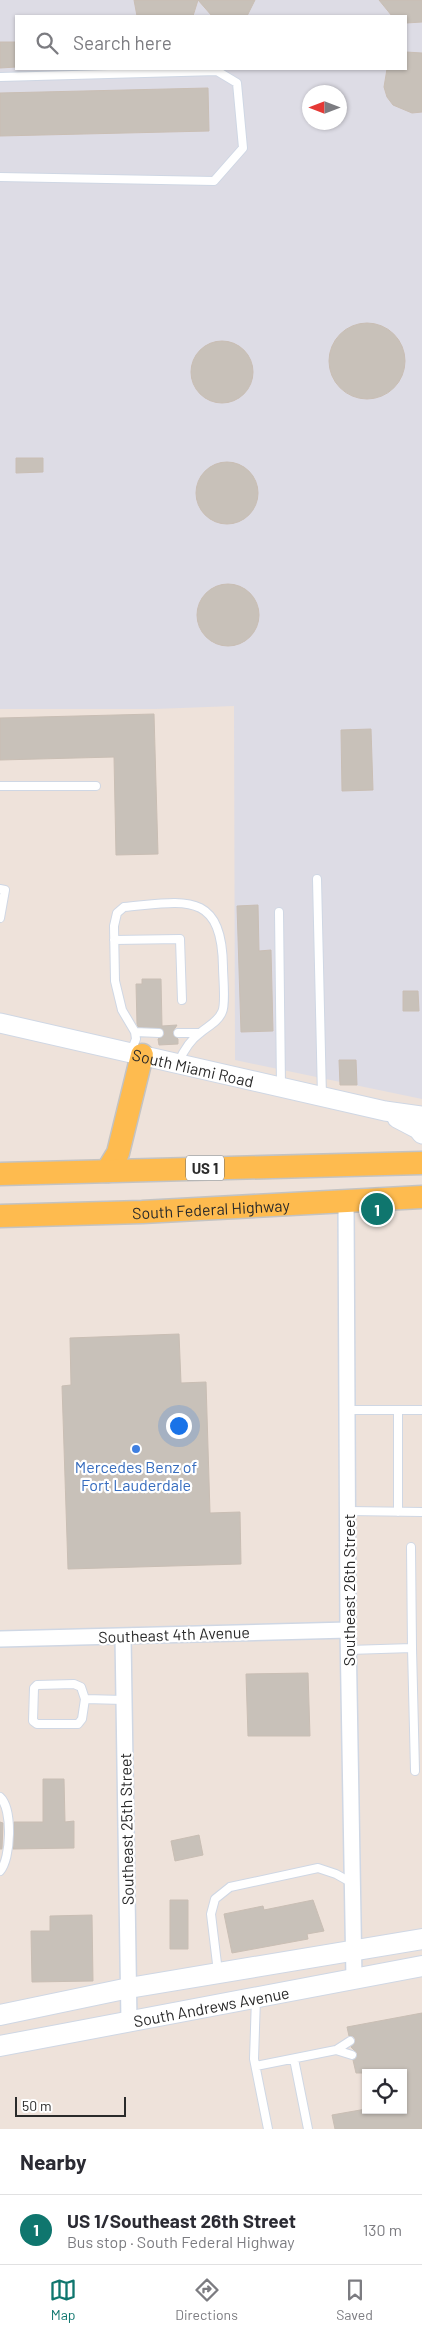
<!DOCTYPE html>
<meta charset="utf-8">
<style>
:root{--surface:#fff;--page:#f7f7f7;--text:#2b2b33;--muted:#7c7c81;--line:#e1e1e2;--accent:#0f766e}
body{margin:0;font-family:Barlow,sans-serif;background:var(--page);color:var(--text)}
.controls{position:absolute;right:15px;bottom:15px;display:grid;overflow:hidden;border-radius:0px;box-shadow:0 1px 4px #0004}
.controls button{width:45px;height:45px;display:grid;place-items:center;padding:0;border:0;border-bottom:1px solid var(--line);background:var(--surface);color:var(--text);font:25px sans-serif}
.compass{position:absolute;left:302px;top:85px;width:45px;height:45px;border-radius:50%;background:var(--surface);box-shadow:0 1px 4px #0004;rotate:270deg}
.scale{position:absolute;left:15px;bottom:12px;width:111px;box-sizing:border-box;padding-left:5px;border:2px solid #2a2a2a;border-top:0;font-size:14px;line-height:18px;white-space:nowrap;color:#2a2a2a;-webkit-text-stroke:4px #fff;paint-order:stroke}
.you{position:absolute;left:178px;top:1425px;width:18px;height:18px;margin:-12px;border:4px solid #fff;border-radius:50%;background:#1a73e8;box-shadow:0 0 0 8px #1a73e833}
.badge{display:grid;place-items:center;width:32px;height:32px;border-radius:50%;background:var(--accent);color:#fff;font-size:16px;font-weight:700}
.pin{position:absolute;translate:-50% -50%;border:2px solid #fff;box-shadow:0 1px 5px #0006}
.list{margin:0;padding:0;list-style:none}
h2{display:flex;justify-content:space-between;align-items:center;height:65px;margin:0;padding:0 20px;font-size:21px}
h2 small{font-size:16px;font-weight:400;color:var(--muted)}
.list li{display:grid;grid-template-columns:32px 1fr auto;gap:15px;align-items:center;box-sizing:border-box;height:70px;padding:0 20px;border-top:1px solid var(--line)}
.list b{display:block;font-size:19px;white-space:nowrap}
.list p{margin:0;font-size:16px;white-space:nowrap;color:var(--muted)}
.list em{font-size:16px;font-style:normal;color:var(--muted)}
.icon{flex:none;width:28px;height:28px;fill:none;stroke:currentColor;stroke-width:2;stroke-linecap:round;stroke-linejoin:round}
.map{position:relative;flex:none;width:422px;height:2129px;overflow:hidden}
.search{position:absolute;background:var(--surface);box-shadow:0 1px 4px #0004;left:15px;right:15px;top:15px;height:55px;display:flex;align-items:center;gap:12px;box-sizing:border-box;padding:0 18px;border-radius:0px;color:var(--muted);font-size:19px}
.sheet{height:135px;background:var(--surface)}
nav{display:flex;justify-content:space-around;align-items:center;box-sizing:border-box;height:70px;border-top:1px solid var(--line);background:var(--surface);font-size:14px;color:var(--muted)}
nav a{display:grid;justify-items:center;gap:2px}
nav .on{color:var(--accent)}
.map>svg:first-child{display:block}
</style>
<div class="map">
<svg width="422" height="2129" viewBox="0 0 422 2129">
<rect width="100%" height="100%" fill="#eee2da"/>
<path fill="#dddce5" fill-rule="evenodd" d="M0 0H422V1099L235 1060 234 706 155 709H0ZM16 16H406V69H16ZM310 92H340V122H310Z"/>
<path fill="#c8c1b9" stroke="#c9beb4" d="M134 0H255L247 16H212L198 0 193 16H137Z
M379 0H422V22L406 23V16H392Z
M0 42H16V67L0 68Z
M406 52 422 53V112L412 113 393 105 387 97 384 87 387 69H406Z
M208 88 209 131 0 136V93Z
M329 361a38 38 0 1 1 76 0a38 38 0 1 1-76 0Z
M191 372a31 31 0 1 1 62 0a31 31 0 1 1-62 0Z
M16 458H43V472L16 473Z
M196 493a31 31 0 1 1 62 0a31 31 0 1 1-62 0Z
M197 615a31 31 0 1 1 62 0a31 31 0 1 1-62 0Z
M154 714 158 854 116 855 114 757 0 760V718Z
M371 729 373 790 342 791 341 730Z
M258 905 259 951 271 950 273 1031 241 1032 237 906Z
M142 979H161L162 1026 177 1025 172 1033 178 1039V1044L159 1045 158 1039 165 1034 162 1029 138 1027 137 1024 136 984H142Z
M403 991H418L419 1011H403Z
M339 1060H356L357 1085H340Z
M179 1334 181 1383 206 1382 210 1513 240 1512 241 1564 68 1569 62 1386 71 1385 70 1338Z
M308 1673 310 1736H248L246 1674Z
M43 1779H64L65 1822 74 1821V1848L13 1849 14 1822H43Z
M0 1822 3 1823 2 1849H0Z
M199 1835 203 1855 175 1861 171 1841Z
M170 1900H188V1949H170Z
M313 1900 324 1931 307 1934 308 1939 232 1953 224 1914 263 1906 264 1910Z
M92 1915 93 1981 32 1982 31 1931H50V1916Z
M422 2013V2129H335L332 2115 366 2109 403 2110V2073H356L353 2060 358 2054 351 2047 356 2040 353 2036H349L347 2027Z"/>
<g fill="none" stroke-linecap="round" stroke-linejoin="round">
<defs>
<path id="service" d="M0 77 217 71 237 83 243 148 214 181 0 177
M0 786H96
M317 879 322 1097
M0 889 5 890 0 918
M279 912 281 1087
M114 940 180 939 182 1000
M135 1032 159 1033
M178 1033H199
M131 1052 136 1039 135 1032 122 1010 115 981 114 926 117 913 124 907C183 902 222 889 223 967 223 977 226 1005 222 1012 218 1022 208 1026 200 1033 190 1040 183 1052 178 1063
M347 1410H422
M398 1410V1512
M348 1511 422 1512
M411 1547 412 1648
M349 1650 412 1648 415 1771
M85 1699 82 1719 78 1724H37L33 1721 34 1688 37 1685 74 1684 81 1687 85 1699 124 1700
M0 1797C13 1809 11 1859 0 1871
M218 1972 211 1914 215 1899 230 1887 318 1868 336 1874 352 1883
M256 1998 254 2059 268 2129
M336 2050 352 2055
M294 2059 308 2129
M256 2066 336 2050 350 2041"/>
<path id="minor" d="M346 1200 348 1630 354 1979
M123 1636 129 2021
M0 1639 348 1630"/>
<g id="tertiary">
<path id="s1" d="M0 1023 385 1111 422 1116"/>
<path d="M397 1118 418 1129 422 1134"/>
</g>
<g id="secondary">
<path d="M0 2015 129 1988 422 1939"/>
<path id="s2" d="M0 2046 422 1966"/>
</g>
<g id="primary">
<path d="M107 1171 118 1153 142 1055"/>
<path d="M0 1174 422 1163"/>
<path id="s3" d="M0 1216 142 1212 422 1197"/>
</g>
</defs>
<use href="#service" stroke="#cfd7e4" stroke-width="10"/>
<use href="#minor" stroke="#cfd7e4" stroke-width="18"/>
<use href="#tertiary" stroke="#cfd7e4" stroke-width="21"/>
<use href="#secondary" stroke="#cfd7e4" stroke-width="22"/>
<use href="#primary" stroke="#c3c3c3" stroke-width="25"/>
<use href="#service" stroke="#fff" stroke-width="8"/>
<use href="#minor" stroke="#fff" stroke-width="15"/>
<use href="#tertiary" stroke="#fff" stroke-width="19"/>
<use href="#secondary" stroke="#fff" stroke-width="20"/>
<use href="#primary" stroke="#febb4f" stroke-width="22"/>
</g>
<circle fill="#3f7fe0" stroke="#fff" stroke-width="2" cx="136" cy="1449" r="5"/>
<g text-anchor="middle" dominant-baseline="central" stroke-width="4.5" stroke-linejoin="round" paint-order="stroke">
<rect fill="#fff" stroke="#6a6a6a" stroke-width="1" x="186" y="1155.5" width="38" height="25" rx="4"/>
<g font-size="15" font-weight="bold" fill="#2a2a2a">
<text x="205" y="1168">US 1</text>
</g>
<g font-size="16" fill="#2a2a2a" stroke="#fff">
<text stroke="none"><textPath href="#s1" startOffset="198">South Miami Road</textPath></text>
<text stroke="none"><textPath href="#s3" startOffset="211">South Federal Highway</textPath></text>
<text transform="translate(348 1590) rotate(-90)">Southeast 26th Street</text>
<text transform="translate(174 1634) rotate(-2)">Southeast 4th Avenue</text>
<text transform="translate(126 1829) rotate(-91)">Southeast 25th Street</text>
<text stroke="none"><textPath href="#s2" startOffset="215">South Andrews Avenue</textPath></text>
</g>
<g font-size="16" fill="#366cbe" stroke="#fff">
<text x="136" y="1466">Mercedes Benz of<tspan x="136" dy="18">Fort Lauderdale</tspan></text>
</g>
</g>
</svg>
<div class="controls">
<button><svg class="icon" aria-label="locate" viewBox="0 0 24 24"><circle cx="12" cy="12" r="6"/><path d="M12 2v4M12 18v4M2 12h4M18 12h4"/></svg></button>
</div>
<svg class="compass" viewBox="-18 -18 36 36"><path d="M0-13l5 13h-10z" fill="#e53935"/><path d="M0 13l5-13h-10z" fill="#7c7c81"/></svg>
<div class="scale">50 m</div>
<div class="you"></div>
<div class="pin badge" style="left:377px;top:1209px">1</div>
<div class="search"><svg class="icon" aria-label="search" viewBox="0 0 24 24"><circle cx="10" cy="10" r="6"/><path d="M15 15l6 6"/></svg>Search here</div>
</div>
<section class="sheet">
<h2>Nearby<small></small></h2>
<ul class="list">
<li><span class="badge">1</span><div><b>US 1/Southeast 26th Street</b><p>Bus stop · South Federal Highway</p></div><em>130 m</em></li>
</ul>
</section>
<nav>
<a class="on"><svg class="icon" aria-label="map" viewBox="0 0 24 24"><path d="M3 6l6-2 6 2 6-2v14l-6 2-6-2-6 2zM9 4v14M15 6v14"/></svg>Map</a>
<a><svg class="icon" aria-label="directions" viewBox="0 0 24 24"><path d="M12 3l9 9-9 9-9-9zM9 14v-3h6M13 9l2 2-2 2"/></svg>Directions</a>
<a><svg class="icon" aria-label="saved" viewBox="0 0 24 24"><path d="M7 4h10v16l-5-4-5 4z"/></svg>Saved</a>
</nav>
